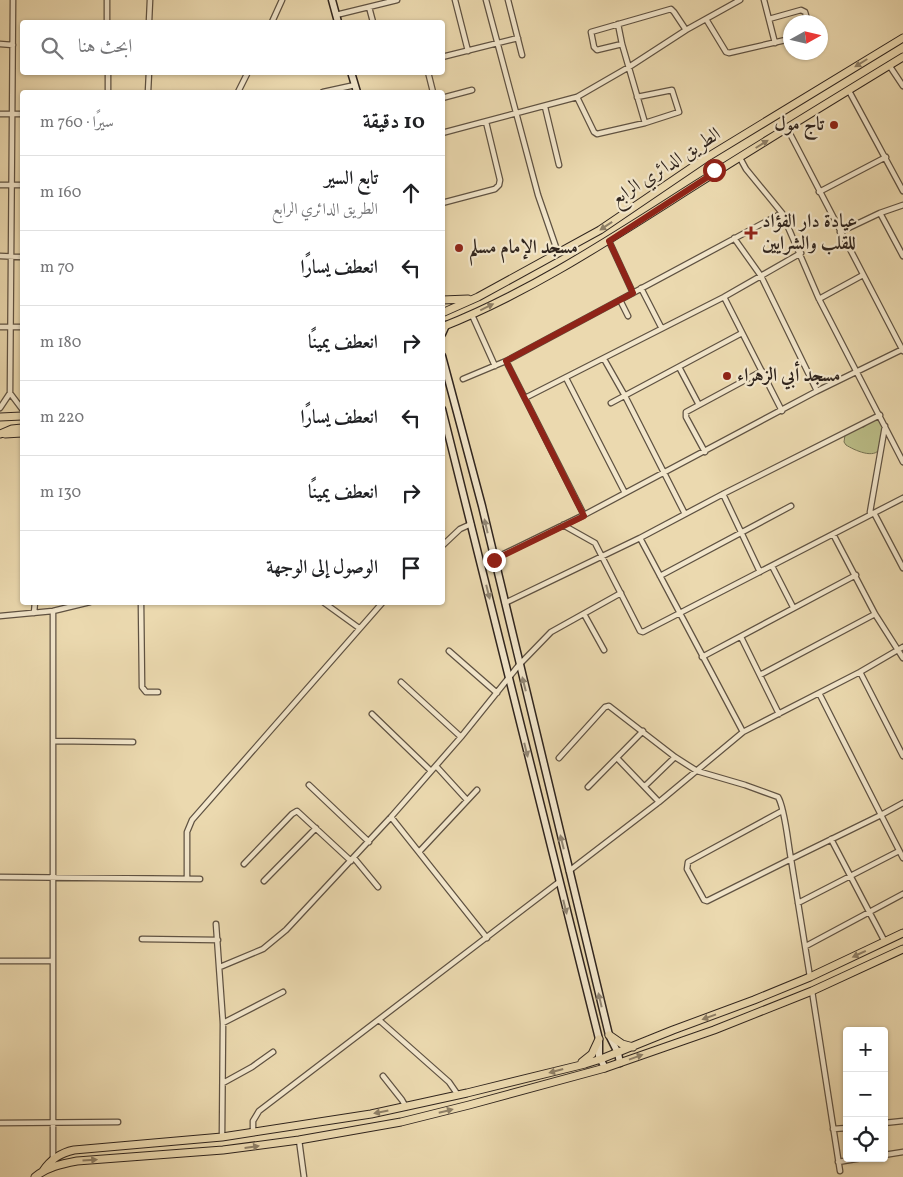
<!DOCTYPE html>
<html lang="ar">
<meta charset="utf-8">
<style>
:root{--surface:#fff;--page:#f2f2f2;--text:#202124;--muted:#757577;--line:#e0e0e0}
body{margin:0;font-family:Vollkorn,Amiri,serif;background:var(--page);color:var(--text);direction:rtl}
.controls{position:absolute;right:15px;bottom:15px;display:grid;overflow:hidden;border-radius:5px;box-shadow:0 1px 4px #0004}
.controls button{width:45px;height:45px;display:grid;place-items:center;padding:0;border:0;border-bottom:1px solid var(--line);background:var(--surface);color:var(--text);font:25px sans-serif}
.compass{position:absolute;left:783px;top:15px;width:45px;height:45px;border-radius:50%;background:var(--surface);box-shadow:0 1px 4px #0004;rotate:82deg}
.stop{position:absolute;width:15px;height:15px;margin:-11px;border:4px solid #8f2418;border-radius:50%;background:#fff}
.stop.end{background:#8f2418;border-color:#fff;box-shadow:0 1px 5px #0008}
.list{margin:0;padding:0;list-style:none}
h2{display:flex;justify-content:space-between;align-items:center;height:65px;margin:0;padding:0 20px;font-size:21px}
h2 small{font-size:16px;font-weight:400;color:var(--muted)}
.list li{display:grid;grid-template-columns:32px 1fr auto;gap:15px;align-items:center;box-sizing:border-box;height:75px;padding:0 20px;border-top:1px solid var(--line)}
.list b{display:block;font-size:19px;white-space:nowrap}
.list p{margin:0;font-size:16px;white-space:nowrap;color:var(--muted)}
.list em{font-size:16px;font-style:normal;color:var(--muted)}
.icon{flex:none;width:28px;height:28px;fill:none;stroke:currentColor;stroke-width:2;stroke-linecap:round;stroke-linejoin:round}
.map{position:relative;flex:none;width:903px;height:1177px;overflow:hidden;direction:ltr}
.search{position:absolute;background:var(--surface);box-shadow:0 1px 4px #0004;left:20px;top:20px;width:425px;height:55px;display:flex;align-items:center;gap:12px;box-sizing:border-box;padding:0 18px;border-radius:5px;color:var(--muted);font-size:19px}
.panel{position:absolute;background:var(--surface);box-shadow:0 1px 4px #0004;left:20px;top:90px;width:425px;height:515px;border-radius:5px;direction:rtl}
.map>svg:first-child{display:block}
</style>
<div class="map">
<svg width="903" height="1177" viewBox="0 0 903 1177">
<rect width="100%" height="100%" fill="#ebd9af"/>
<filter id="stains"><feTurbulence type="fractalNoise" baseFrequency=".004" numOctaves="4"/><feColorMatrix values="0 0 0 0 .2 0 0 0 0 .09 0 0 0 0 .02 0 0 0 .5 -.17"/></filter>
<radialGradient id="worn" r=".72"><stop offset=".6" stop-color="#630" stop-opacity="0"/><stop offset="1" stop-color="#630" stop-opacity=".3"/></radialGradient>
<path fill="#bbbe88" stroke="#767253" d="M878 418 884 427C883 434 882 442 880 448 875 460 854 450 846 445L844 442 845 435 855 428 864 427 872 420Z"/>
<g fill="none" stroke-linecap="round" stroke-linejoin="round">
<defs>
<path id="street" d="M107 0V22
M455 0 468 51
M486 0 538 195 558 253
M508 0 522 55
M764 0 775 43
M369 7 373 22
M336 15 397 0
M706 19 726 52 729 53 790 39
M769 19 801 10 805 12 808 22
M149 22 150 0
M272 22 282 0
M618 24 622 44 645 123
M0 44 13 45
M622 44 597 50 594 47 591 32 671 9 674 12 686 30
M442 57 518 38
M889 65 903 86
M108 72V92
M428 72 433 92
M849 91 903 191
M148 92 149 72
M238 92 248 72
M323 92 355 85
M577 97 594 132 597 134 645 123 679 112 672 90 637 97
M442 98 472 90
M545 107 559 165
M0 114H22
M787 128 903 351
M442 133 577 97 629 67 686 30 740 0
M740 158 746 169 782 213 819 299 903 462
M0 185H22
M819 192 886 157
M442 203 495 189 499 185 500 180 486 122
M880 213 903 256
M840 232 880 213 903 205
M734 238 761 276 817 391
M609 241 633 293
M0 256 22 257
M641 288 661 327
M724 297 782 411
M819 299 863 275
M620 300 628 316
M472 315 495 366
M0 327H22
M604 359 625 396 685 514
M506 361 584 515
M679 367 699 405
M566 378 625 493
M463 379 506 361 782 213
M10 393 22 409
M525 398 724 297 801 253
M611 403 742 333
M0 408 10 393 13 0
M885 426 870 512 874 513 903 568
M705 452 686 417V412L762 371
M723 494 760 572
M563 525 595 543 640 631 643 632 903 498
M833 534 875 614 903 658
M640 538 743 732
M442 546 460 529 471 524
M481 565 584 515 817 391 903 349
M772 566 793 607
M660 576 791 506
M141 602 142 687 146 692H158
M323 602 359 628
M505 603 640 538 723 494 880 415
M34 613 35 602
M584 614 604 650
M0 616 53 611 90 602
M741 637 779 714
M449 651 497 693
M702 657 856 575
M860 672 903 756
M760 675 875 614
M401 682 461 737
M819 693 881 815 903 803
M372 714 431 771
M53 741 133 742
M559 758 605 707 609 706 675 757 697 771 745 785 778 797C785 808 788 844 791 859L707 901 704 900 687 869 688 862 782 811
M617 758 659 802
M436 766 467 800
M309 785 369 842
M645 786 675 757
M588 787 643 731
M391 817 487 938
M831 839 885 942
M419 852 477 790
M354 858 378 887
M244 864 292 814 297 811 351 861
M569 871 659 802 743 732 860 672 903 647
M0 877 200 879
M187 879V832L192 820 383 602
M264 881 316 828
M798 903 899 851
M216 924 223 1023 222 1137
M142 939 218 940
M806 946 903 894
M0 961H52
M220 967 263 949 286 930 391 817 461 737 519 665 551 632 621 593
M810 977 791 859 881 815 903 858
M812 991 840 1171
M379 1020 449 1082 458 1095
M223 1023 283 992
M383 1076 402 1100 406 1107
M223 1083 252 1067 273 1052
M0 1123 118 1122
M884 1123 903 1121
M833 1129 847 1128
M253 1132V1121L259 1111 559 882
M299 1140 304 1177
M884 1155 903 1152
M53 1160V611
M838 1162 862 1158"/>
<path id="secondary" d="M332 0 338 22
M351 72 357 92
M442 334 446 325
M442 356 482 506 609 1035 618 1053 620 1063
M442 409 599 1039V1056L605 1068"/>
<path id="primary" d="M442 300 468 299
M442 313 478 297 600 230 706 158 903 38
M442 327C533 291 615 236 697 184 765 141 834 99 903 57
M0 417 22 416
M0 434 12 429 22 428
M5 434 22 433
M609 1035 622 1044 633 1047
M582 1062 592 1054 599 1039
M43 1171C51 1159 60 1153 74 1150L222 1137 371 1114 467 1093 585 1064 601 1059 673 1030 754 1000 810 977 903 933
M35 1177C47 1167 61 1164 77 1161L223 1150 299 1140 401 1122 469 1105 605 1068 714 1030 812 991 903 949"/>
</defs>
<use href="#street" stroke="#5f5242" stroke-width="7"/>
<use href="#secondary" stroke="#30251e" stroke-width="9"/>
<use href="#primary" stroke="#30251e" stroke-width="9"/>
<use href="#street" stroke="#f2e6cb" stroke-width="4.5"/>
<use href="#secondary" stroke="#f2e6cb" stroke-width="6"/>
<use href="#primary" stroke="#ebd9af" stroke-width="7"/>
</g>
<defs><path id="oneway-solid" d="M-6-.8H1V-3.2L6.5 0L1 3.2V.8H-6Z" transform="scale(1.25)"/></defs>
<g fill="#8e7f66">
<use href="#oneway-solid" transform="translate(861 63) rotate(148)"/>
<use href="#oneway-solid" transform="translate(762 144) rotate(-32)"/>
<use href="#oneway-solid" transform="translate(606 226) rotate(146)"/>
<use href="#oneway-solid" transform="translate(487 307) rotate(-26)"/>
<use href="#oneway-solid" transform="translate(859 954) rotate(155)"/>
<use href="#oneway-solid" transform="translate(709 1017) rotate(160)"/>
<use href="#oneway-solid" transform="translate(636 1057) rotate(-20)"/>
<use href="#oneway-solid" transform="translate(556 1071) rotate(165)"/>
<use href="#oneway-solid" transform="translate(446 1111) rotate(-14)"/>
<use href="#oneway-solid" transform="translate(381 1112) rotate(169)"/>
<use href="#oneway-solid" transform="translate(252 1147) rotate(-8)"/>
<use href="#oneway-solid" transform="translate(90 1160) rotate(-4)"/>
</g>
<g fill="#918674">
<use href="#oneway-solid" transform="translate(486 526) rotate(-103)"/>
<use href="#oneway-solid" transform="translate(488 592) rotate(76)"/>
<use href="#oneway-solid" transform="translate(524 684) rotate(-104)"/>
<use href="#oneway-solid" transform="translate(526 750) rotate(76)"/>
<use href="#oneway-solid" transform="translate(562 842) rotate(-104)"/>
<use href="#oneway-solid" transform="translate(565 907) rotate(76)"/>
<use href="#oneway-solid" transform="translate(600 1000) rotate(-103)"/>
</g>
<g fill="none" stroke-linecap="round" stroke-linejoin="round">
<path stroke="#8f2418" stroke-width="6" d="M494 560 584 516 506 361 633 293 609 241 714 173V170"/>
</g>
<g fill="#8f2418" stroke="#f2e6cb" stroke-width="2">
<circle cx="834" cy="125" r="5"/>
<path d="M748.5 225.5h5v5h5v5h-5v5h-5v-5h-5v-5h5z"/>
<circle cx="459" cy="248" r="5"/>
<circle cx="727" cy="376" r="5"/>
</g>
<g text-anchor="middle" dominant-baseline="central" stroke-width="4.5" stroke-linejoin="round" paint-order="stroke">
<g font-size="19" font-weight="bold" fill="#30251e" stroke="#f2e6cb" text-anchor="start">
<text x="824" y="125" text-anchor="end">تاج مول</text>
<text x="762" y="222">عيادة دار الفؤاد<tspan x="762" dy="22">للقلب والشرايين</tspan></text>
<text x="469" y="248">مسجد الإمام مسلم</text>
<text x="737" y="376">مسجد أبي الزهراء</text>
</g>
<g font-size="19" fill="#30251e" stroke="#f2e6cb">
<text transform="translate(666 167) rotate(-33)">الطريق الدائري الرابع</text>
</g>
</g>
<rect width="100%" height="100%" filter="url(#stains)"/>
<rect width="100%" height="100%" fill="url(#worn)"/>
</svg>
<div class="controls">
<button>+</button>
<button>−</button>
<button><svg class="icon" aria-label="locate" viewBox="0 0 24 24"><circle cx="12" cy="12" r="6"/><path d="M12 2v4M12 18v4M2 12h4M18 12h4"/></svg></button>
</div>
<svg class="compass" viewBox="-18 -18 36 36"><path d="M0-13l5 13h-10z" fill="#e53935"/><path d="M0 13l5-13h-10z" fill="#757577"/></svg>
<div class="stop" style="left:714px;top:170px"></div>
<div class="stop end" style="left:494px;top:560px"></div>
<div class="search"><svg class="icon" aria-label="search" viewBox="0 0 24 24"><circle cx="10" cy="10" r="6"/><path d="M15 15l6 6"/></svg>ابحث هنا</div>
<section class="panel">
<h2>10 دقيقة<small>سيرًا · 760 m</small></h2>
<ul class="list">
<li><svg class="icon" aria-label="ahead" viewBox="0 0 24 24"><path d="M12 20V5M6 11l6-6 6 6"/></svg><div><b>تابع السير</b><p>الطريق الدائري الرابع</p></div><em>160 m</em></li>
<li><svg class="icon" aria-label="left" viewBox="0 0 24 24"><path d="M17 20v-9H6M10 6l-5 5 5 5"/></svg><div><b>انعطف يسارًا</b></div><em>70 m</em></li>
<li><svg class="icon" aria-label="right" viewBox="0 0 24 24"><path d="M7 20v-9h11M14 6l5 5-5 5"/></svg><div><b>انعطف يمينًا</b></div><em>180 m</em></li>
<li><svg class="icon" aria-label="left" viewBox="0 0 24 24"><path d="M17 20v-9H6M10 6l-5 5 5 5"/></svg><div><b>انعطف يسارًا</b></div><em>220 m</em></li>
<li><svg class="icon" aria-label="right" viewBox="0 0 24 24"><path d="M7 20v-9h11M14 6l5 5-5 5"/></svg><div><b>انعطف يمينًا</b></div><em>130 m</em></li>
<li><svg class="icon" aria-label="arrive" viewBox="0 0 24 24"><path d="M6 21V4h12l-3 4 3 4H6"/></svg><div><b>الوصول إلى الوجهة</b></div></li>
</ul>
</section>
</div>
